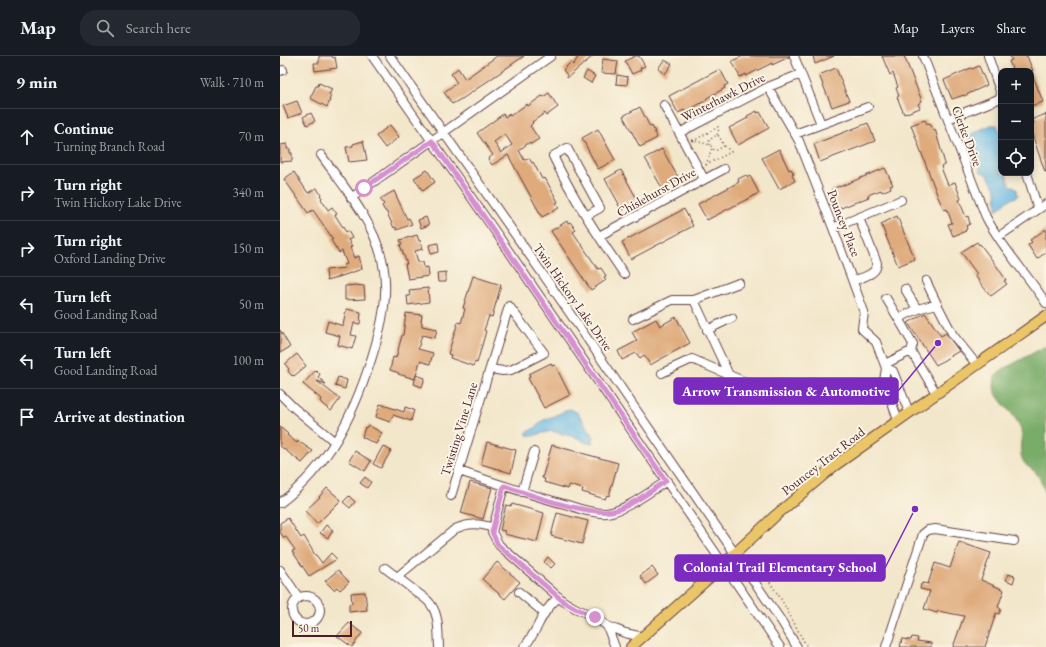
<!DOCTYPE html>
<meta charset="utf-8">
<style>
:root{--surface:#171b24;--page:#242831;--text:#f1f3f6;--muted:#9ea1a6;--line:#363941}
body{margin:0;font-family:"EB Garamond",serif;background:var(--page);color:var(--text)}
.controls{position:absolute;right:12px;top:12px;display:grid;overflow:hidden;border-radius:8px;box-shadow:0 2px 10px #0003}
.controls button{width:36px;height:36px;display:grid;place-items:center;padding:0;border:0;border-bottom:1px solid var(--line);background:var(--surface);color:var(--text);font:20px sans-serif}
.scale{position:absolute;left:12px;bottom:10px;width:60px;box-sizing:border-box;padding-left:4px;border:2px solid #4a1f2b;border-top:0;font-size:11px;line-height:14px;white-space:nowrap;color:#4a1f2b;-webkit-text-stroke:3px #fcf5e5;paint-order:stroke}
.stop{position:absolute;width:12px;height:12px;margin:-9px;border:3px solid #d690ce;border-radius:50%;background:#fff}
.stop.end{background:#d690ce;border-color:#fff;box-shadow:0 1px 4px #0008}
.list{margin:0;padding:0;list-style:none}
h2{display:flex;justify-content:space-between;align-items:center;height:52px;margin:0;padding:0 16px;font-size:17px}
h2 small{font-size:13px;font-weight:400;color:var(--muted)}
.list li{display:grid;grid-template-columns:26px 1fr auto;gap:12px;align-items:center;box-sizing:border-box;height:56px;padding:0 16px;border-top:1px solid var(--line)}
.list b{display:block;font-size:15px;white-space:nowrap}
.list p{margin:0;font-size:13px;white-space:nowrap;color:var(--muted)}
.list em{font-size:13px;font-style:normal;color:var(--muted)}
.icon{flex:none;width:22px;height:22px;fill:none;stroke:currentColor;stroke-width:2;stroke-linecap:round;stroke-linejoin:round}
.map{position:relative;flex:none;width:766px;height:591px;overflow:hidden}
header{display:flex;align-items:center;gap:24px;box-sizing:border-box;height:56px;padding:0 20px;background:var(--surface);border-bottom:1px solid var(--line)}
header strong{font-size:19px}
nav{display:flex;gap:22px;margin-inline-start:auto;font-size:14px}
.search{width:280px;height:36px;background:var(--page);display:flex;align-items:center;gap:10px;box-sizing:border-box;padding:0 14px;border-radius:16px;color:var(--muted);font-size:15px}
main{display:flex}
aside{flex:1;background:var(--surface)}
.map>svg:first-child{display:block}
</style>
<header>
<strong>Map</strong>
<div class="search"><svg class="icon" aria-label="search" viewBox="0 0 24 24"><circle cx="10" cy="10" r="6"/><path d="M15 15l6 6"/></svg>Search here</div>
<nav><a>Map</a><a>Layers</a><a>Share</a></nav>
</header>
<main>
<aside>
<h2>9 min<small>Walk · 710 m</small></h2>
<ul class="list">
<li><svg class="icon" aria-label="ahead" viewBox="0 0 24 24"><path d="M12 20V5M6 11l6-6 6 6"/></svg><div><b>Continue</b><p>Turning Branch Road</p></div><em>70 m</em></li>
<li><svg class="icon" aria-label="right" viewBox="0 0 24 24"><path d="M7 20v-9h11M14 6l5 5-5 5"/></svg><div><b>Turn right</b><p>Twin Hickory Lake Drive</p></div><em>340 m</em></li>
<li><svg class="icon" aria-label="right" viewBox="0 0 24 24"><path d="M7 20v-9h11M14 6l5 5-5 5"/></svg><div><b>Turn right</b><p>Oxford Landing Drive</p></div><em>150 m</em></li>
<li><svg class="icon" aria-label="left" viewBox="0 0 24 24"><path d="M17 20v-9H6M10 6l-5 5 5 5"/></svg><div><b>Turn left</b><p>Good Landing Road</p></div><em>50 m</em></li>
<li><svg class="icon" aria-label="left" viewBox="0 0 24 24"><path d="M17 20v-9H6M10 6l-5 5 5 5"/></svg><div><b>Turn left</b><p>Good Landing Road</p></div><em>100 m</em></li>
<li><svg class="icon" aria-label="arrive" viewBox="0 0 24 24"><path d="M6 21V4h12l-3 4 3 4H6"/></svg><div><b>Arrive at destination</b></div></li>
</ul>
</aside>
<div class="map">
<svg width="766" height="591" viewBox="0 0 766 591">
<rect width="100%" height="100%" fill="#fcf5e5"/>
<filter id="ink" filterUnits="userSpaceOnUse"><feTurbulence type="fractalNoise" baseFrequency=".025" numOctaves="2"/><feDisplacementMap in="SourceGraphic" scale="8" xChannelSelector="R" yChannelSelector="G"/><feConvolveMatrix kernelMatrix="1 2 1 2 8 2 1 2 1" color-interpolation-filters="sRGB"/></filter>
<filter id="wash" filterUnits="userSpaceOnUse"><feTurbulence type="fractalNoise" baseFrequency=".012" numOctaves="4" result="noise"/><feDisplacementMap in="SourceGraphic" scale="16" xChannelSelector="R" yChannelSelector="G"/><feGaussianBlur stdDeviation="0.9" result="paint"/><feColorMatrix in="noise" values="0 0 0 0 0 0 0 0 0 0 0 0 0 0 0 0 0 1.4 0 .05"/><feComposite in="paint" operator="in"/></filter>
<g filter="url(#wash)">
<rect width="100%" height="100%" fill="#f3e7cb"/>
<path fill="#78ac67" stroke="#616649" d="M766 290V439C763 431 761 421 754 415 748 410 744 409 742 402 738 392 743 384 741 374 737 359 721 349 715 335 713 331 715 324 715 320L720 315Z"/>
<path fill="#69b9e4" stroke="#5a6c88" d="M711 69H717L721 80V117H726L730 130H734L737 134 738 140 727 145 717 154 716 134 707 118 701 116 690 88 689 81 693 77Z
M290 353 298 357 314 381 312 387H307L298 382 271 375 252 380 247 379V376L255 372 262 365Z"/>
<g id="blocks">
<path fill="#dfab7d" fill-rule="evenodd" d="M39 0H52L53 2 55 1 57 12 35 15 34 7H39Z
M217 0H244L182 43H181L172 48 164 36 177 27 171 18 178 12 185 23Z
M299 0H313L287 22V19L283 14 291 6 293 9Z
M355 0H359L365 10 360 12 361 14 352 18 345 5Z
M463 0H509V1L492 9V7L466 20V18L460 21 452 5Z
M533 0H554L535 8Z
M602 0H624L642 45 638 48 640 52 624 58 617 41 619 40 616 32 618 31 613 17 610 19Z
M730 0H747L753 15H733L729 5 732 4Z
M323 3 338 5 336 18 321 17Z
M384 4 392 8 385 18 378 13Z
M699 10 707 29 684 40V39L672 43 664 24 691 12 692 13Z
M556 12 569 45 552 51 539 19Z
M440 13 448 28 444 30 445 32 427 42 425 45 405 56 404 54 398 57 389 40Z
M307 15 315 20 311 27 303 22Z
M751 15 763 46 751 50Z
M337 19 348 21 347 29 336 28Z
M39 27 52 33 49 39 51 40 49 44H50L47 51 30 42 36 30H38Z
M269 37 278 51 266 60 265 57 252 66 253 67 250 70 259 83 251 88 250 86 239 94 244 104 249 102 252 107 253 106 262 123 265 122 278 146 276 147 279 152 262 161 228 99 212 109 208 103 213 99 197 77 223 58 225 61 229 58 230 60 247 48 248 50 262 40 263 41ZM225 78 232 89 221 97 214 86Z
M17 45 22 57 8 62 3 50Z
M360 51 370 71 372 70 375 76H374L377 82 360 91 343 60Z
M477 55V57L480 56 489 72 458 89 449 72 468 62 467 60Z
M31 57 35 65 27 69 23 61Z
M766 58V116H765L751 75V68L754 67 753 63Z
M645 64 647 68 650 67 653 74 655 73 665 108 661 110 662 114 668 129 675 126 681 143 679 144 686 161 688 160 690 168 686 170 687 173 685 174 686 175 673 180 668 168 672 167 667 153 664 154 658 141 631 69Z
M588 67 595 85 540 106 534 88Z
M110 69 119 81 105 92 96 80Z
M318 73 335 104 318 113 302 82Z
M83 85 87 104 69 106 66 91 73 90V88Z
M7 88V93H10V97H12V105L0 106V89Z
M382 93 399 123 382 132 365 102Z
M499 93 509 114 511 113 514 118 512 119 515 125 499 133 482 102Z
M605 112 613 129 610 130 611 132 602 136 601 134 588 139 589 141 561 152 560 150 558 151 551 134 559 130V131Z
M147 114 155 126 143 135 134 122Z
M341 114 358 145 341 154 338 148H339L325 123Z
M14 116 28 137 36 132H37L41 139H40L42 142 41 143 48 154 52 151 57 158 55 159 66 176 68 175 72 182 68 184 72 190 70 191 74 202 79 200 82 213 47 225 46 214 65 212 64 209 67 208 62 195 59 197 51 184 53 183 33 154 28 157 4 123Z
M466 119 468 121 470 120 479 137 427 164 418 148 459 126 458 123Z
M114 135 127 163 129 162 132 168 117 174 116 171 114 172 106 155H105L102 150 104 148 100 143Z
M404 153 413 170 351 203 342 186Z
M617 160 635 203 618 210 601 168Z
M146 161 149 169 141 172 138 164Z
M287 165 288 167 290 166 296 174 293 176 318 213 321 212 326 220 324 221 326 224 311 234 271 175Z
M766 173V196L757 203 748 189 752 186 750 184Z
M137 179 139 185H141L143 193 135 195 138 206H143L144 212 148 211 149 220 128 223 125 208H127L120 189 122 188 120 184Z
M697 186 699 189 700 188 718 212 726 224 724 225 727 228 711 240 700 227 695 219 697 218 681 196Z
M158 187 159 196 151 198 149 189Z
M166 216V226H158L157 217Z
M193 220 221 229 212 261 209 260 204 274 206 275 197 307 195 306 193 310 170 302 171 299 168 298 178 266 181 267 185 253 183 252Z
M76 229 84 230 85 243 65 244V230Z
M148 232 149 246 128 249 127 240H130L129 234Z
M66 253 81 256 80 268 74 267 71 279 76 280 72 293 58 289 60 280 45 276 48 265 63 270Z
M126 257 142 259 141 266H142V270L157 273 155 282 142 279 138 293 153 297 150 308 140 305 135 323 118 318 119 317 110 314 113 301 116 302 122 279H123Z
M645 257 661 280 666 277 679 295 656 309 628 267Z
M396 261 410 287 370 309 364 299 360 302 356 297 342 304 338 295 357 285 352 276 376 263 380 270Z
M0 274 10 291 0 297Z
M17 298 26 310 14 320 13 319 12 320 8 315 9 313 5 308Z
M271 307 272 310 275 309 290 339 264 352 248 322 250 321 249 318Z
M36 314 40 318 38 321 46 328 37 325 60 343 51 355 42 348 40 345 41 343 23 328Z
M136 319 145 322 142 331 134 328Z
M58 321 67 324 65 333 55 330Z
M100 348 124 356 125 351 134 354 131 365 113 359 110 366 96 361Z
M88 369 102 377 96 388 82 381 85 371 86 372Z
M0 371 8 378 7 379 17 387 18 385 33 395 22 407 0 390Z
M207 386 236 394 231 417 201 408Z
M272 389 338 407 329 440 327 439 325 443 302 436 303 433 289 429 288 433 264 426 265 423 262 422Z
M103 390 111 395 101 412 93 408Z
M75 395 91 405 85 415 69 405Z
M85 421 91 426 87 432 80 427Z
M190 426 212 432 203 463 181 457Z
M47 432 61 444 37 468 25 455 40 441H39Z
M69 440 75 446 70 452 63 446Z
M232 448 264 457 257 486 224 478 225 475 220 474 226 449 231 450Z
M277 457 308 465 302 488 271 480Z
M8 462 21 482 24 480 35 499H36L42 507 51 497 57 503 29 520 12 495 15 494 6 481 4 482 0 476V467Z
M46 469 53 474 48 482 40 477Z
M679 486 711 497 701 524 724 534 718 551 721 553 719 558 716 557 705 591H673L684 560 658 555 657 557 644 553 650 535 640 533 641 528 644 527 648 528 655 507 670 512Z
M268 501 275 508 271 512 264 506Z
M217 506 240 526 225 543 202 523Z
M372 511 378 519 366 528 360 520Z
M58 514 69 526 60 534 57 531 54 534 45 525Z
M728 518 735 520 733 527 726 524Z
M85 536 87 554 69 556V548L72 547 71 537Z
M69 567 82 577 72 591 57 580Z
M632 581 638 582 637 585 651 587V591H620L622 583 631 584Z"/>
</g>
</g>
<g filter="url(#ink)">
<use href="#blocks" fill-opacity="0" stroke="#633d43" stroke-width="1"/>
<g fill="none" stroke-linecap="round" stroke-linejoin="round">
<defs>
<path id="minor" d="M92 0 217 178 500 591
M110 0 269 227 502 566 517 591
M514 0 541 68
M643 0 706 161C722 192 747 218 766 247
M708 0 721 38
M0 15 3 14
M488 31 519 85 553 172 584 256 582 273 596 286 606 312
M384 49 424 123
M668 63 721 42
M399 77 488 31 521 18
M515 78 588 51
M747 117 758 153
M71 142 271 0
M306 160 320 152 287 92 273 100C293 142 318 180 344 218
M553 172 621 144
M319 180 444 113
M718 181 766 148
M573 225C582 221 597 219 597 207L579 162
M646 225 657 248
M625 233 637 253
M606 242 618 262
M414 244 449 319 485 334
M353 263 392 244H414L459 227
M427 274 452 262
M631 295 633 288 618 262 641 252 657 248 673 279 697 309
M605 308 631 295 656 337
M382 317 412 303 449 319
M0 338 13 351 55 386
M401 342 459 325
M618 364 604 325 606 312 613 315 629 356
M179 415C215 427 251 439 288 449 300 453 314 458 327 457 347 454 370 435 387 425
M224 430 212 476 219 489 283 545 295 552 315 561 327 570 345 577 363 581
M242 436 254 396
M171 440 229 250 264 297 231 314 223 315 210 313
M0 447C49 410 73 360 91 304 102 270 110 238 102 203 92 163 64 131 41 99
M105 512 147 544C160 556 158 575 159 591
M0 514 19 542
M117 521 175 473C188 467 199 467 213 472
M239 536 264 557
M12 554a14 14 0 1 1 28 0a14 14 0 1 1-28 0Z
M327 570 335 591
M244 591C259 574 260 556 279 541
M606 591 643 478 648 474 655 473 734 485"/>
<path id="major" d="M351 591 431 520 495 460 554 410 766 260"/>
</defs>
<use href="#minor" stroke="#633d43" stroke-width="10"/>
<use href="#major" stroke="#633d43" stroke-width="12"/>
<path stroke="#633d43" stroke-width="1.5" stroke-dasharray="1 3" stroke-linecap="butt" d="M412 84 430 89 435 95 444 90 439 80 437 79 429 84 430 89
M413 85 438 71 439 73 437 79
M426 109 451 96 445 90
M426 109 432 92
M474 503 501 543 527 591"/>
<use href="#minor" stroke="#fff" stroke-width="8"/>
<use href="#major" stroke="#ebc669" stroke-width="10"/>
</g>
</g>
<g fill="none" stroke-linecap="round" stroke-linejoin="round" filter="url(#ink)">
<path stroke="#d690ce" stroke-width="5" d="M84 132 152 85 386 425C371 435 354 448 337 454 313 462 249 438 224 430L212 476 218 489 283 545 295 552 315 561"/>
</g>
<g text-anchor="middle" dominant-baseline="central" stroke-width="4" stroke-linejoin="round" paint-order="stroke">
<g font-size="13" fill="#4a1f2b" stroke="#fcf5e5">
<text transform="translate(443 41) rotate(-27)">Winterhawk Drive</text>
<text transform="translate(687 80) rotate(69)">Clerke Drive</text>
<text transform="translate(376 136) rotate(-29)">Chislehurst Drive</text>
<text transform="translate(564 167) rotate(69)">Pouncey Place</text>
<text transform="translate(293 241) rotate(55)">Twin Hickory Lake Drive</text>
<text transform="translate(179 373) rotate(-73)">Twisting Vine Lane</text>
<text transform="translate(543 405) rotate(-38)">Pouncey Tract Road</text>
</g>
</g>
<path fill="none" stroke="#7b2cbf" stroke-width="1.5" d="M658 287L618 335M635 453L605 512"/>
<g fill="#7b2cbf" stroke="#fcf5e5" stroke-width="1.5">
<circle cx="658" cy="287" r="4"/>
<circle cx="635" cy="453" r="4"/>
</g>
<g fill="#7b2cbf" stroke="#7b2cbf" stroke-width="1.5">
<rect x="394" y="322" width="224" height="26" rx="4"/>
<rect x="395" y="499" width="210" height="26" rx="4"/>
</g>
<g font-size="14" text-anchor="middle" font-weight="bold" fill="#fff">
<text x="506" y="340">Arrow Transmission &amp; Automotive</text>
<text x="500" y="516">Colonial Trail Elementary School</text>
</g>
</svg>
<div class="controls">
<button>+</button>
<button>−</button>
<button><svg class="icon" aria-label="locate" viewBox="0 0 24 24"><circle cx="12" cy="12" r="6"/><path d="M12 2v4M12 18v4M2 12h4M18 12h4"/></svg></button>
</div>
<div class="scale">50 m</div>
<div class="stop" style="left:84px;top:132px"></div>
<div class="stop end" style="left:315px;top:561px"></div>
</div>
</main>
